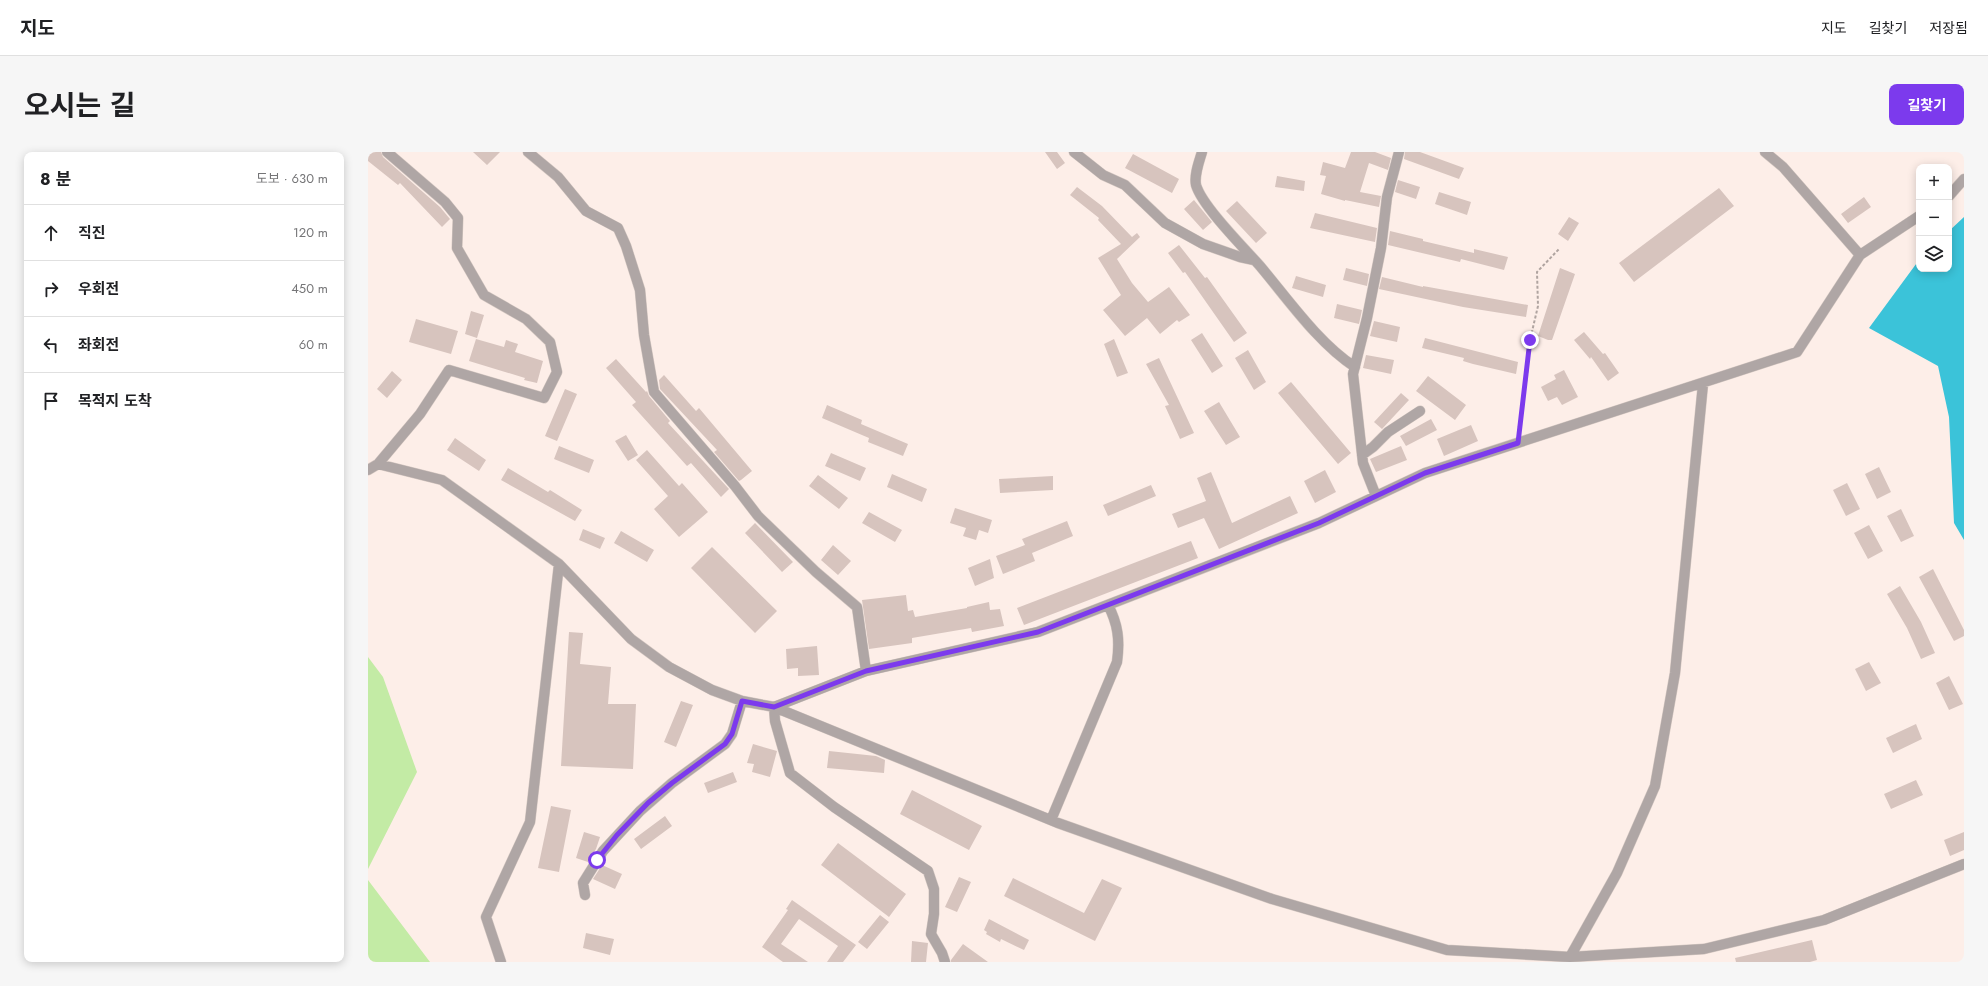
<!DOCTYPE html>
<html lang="ko">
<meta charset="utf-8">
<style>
:root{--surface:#fff;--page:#f6f6f6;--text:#202124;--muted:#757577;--line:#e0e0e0;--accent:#7c3aed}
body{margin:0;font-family:Jost,"Noto Sans KR",sans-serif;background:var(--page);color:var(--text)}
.controls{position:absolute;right:12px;top:12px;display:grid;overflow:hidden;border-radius:8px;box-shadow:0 2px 10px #0003}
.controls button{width:36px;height:36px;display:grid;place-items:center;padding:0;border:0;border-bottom:1px solid var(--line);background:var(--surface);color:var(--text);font:20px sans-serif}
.stop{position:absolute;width:12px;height:12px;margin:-9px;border:3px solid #7c3aed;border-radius:50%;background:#fff}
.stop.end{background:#7c3aed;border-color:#fff;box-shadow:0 1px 4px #0008}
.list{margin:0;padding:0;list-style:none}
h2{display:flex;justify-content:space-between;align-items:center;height:52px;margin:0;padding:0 16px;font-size:17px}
h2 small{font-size:13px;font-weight:400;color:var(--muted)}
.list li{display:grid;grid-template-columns:26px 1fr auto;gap:12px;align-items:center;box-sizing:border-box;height:56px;padding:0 16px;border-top:1px solid var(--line)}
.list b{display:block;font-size:15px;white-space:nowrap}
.list em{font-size:13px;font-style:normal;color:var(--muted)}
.icon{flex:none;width:22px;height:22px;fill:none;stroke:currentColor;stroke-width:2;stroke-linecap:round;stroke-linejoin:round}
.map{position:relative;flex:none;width:1596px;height:810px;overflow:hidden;border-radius:8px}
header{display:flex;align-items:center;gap:24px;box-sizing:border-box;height:56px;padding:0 20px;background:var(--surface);border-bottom:1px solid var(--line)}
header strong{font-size:19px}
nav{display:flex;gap:22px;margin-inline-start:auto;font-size:14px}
.intro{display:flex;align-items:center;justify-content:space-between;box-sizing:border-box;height:96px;padding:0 24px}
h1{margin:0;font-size:28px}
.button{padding:10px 18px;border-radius:8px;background:var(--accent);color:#fff;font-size:14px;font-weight:700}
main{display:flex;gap:24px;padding:0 24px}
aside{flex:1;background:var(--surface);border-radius:8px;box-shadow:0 2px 10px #0003}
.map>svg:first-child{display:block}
</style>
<header>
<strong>지도</strong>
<nav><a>지도</a><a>길찾기</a><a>저장됨</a></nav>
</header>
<div class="intro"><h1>오시는 길</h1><a class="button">길찾기</a></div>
<main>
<aside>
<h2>8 분<small>도보 · 630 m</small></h2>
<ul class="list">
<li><svg class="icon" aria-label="ahead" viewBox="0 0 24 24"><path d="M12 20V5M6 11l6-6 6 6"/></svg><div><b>직진</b></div><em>120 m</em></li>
<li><svg class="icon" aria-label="right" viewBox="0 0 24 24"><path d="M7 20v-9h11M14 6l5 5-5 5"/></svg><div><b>우회전</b></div><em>450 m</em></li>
<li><svg class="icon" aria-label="left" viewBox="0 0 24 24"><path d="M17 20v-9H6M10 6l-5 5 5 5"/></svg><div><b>좌회전</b></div><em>60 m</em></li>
<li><svg class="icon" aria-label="arrive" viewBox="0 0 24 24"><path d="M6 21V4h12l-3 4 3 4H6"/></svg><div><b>목적지 도착</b></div></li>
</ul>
</aside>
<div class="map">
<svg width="1596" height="810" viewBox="0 0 1596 810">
<rect width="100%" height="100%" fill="#fdeee8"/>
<path fill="#c3eba5" d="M0 505 15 525 49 620 0 717Z
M0 728 62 810H0Z"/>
<path fill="#3bc3d9" d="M1596 65V388L1586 371 1581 265 1570 214 1501 176 1551 108V117H1581V79Z"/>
<path fill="#d7c4be" d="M0 0H13L15 5 72 55 82 67 74 75 32 31 30 33 0 9Z
M105 0H132L119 13Z
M677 0H689L697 11 689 17Z
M983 0H1007L1023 6 1020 18 1001 11 992 40 1013 44 1011 55 977 48V49L953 42 958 24 952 23 955 10 977 16Z
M1037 0H1052L1096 16 1091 27 1036 7Z
M765 2 811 27 804 41 757 16Z
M909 24 937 29 936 39 907 35Z
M1030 28 1052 35 1048 47 1027 40Z
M709 35 734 54 764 85 769 81 772 85 749 107 764 131 780 150 801 135 822 163 811 170 809 168 792 182 779 166 757 184 735 158 753 143 730 106 753 92 730 68 731 66 702 43Z
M1351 36 1366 54 1266 130 1251 111Z
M1071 40 1103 50 1099 63 1067 52Z
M1496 45 1503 55 1480 71 1473 62Z
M826 48 844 70 835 78 816 57Z
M869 49 899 81 888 91 858 59Z
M947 61 1009 76 1007 90 942 76Z
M1201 65 1211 71 1200 89 1190 82Z
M1022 79 1055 87V89L1106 101V97L1140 105 1136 118 1093 107 1092 110 1020 93Z
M811 93 837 126 839 125 879 181 866 190 817 120 815 121 800 101Z
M978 116 1001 122 999 134 975 128Z
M1192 116 1207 122 1184 188H1180L1170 184Z
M928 124 958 133 955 145 924 136Z
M1014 125 1055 135V134L1160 153 1158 165 1095 155 1011 137Z
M969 152 994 158 991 172 966 166Z
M103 159 116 163 109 186 97 182Z
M48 167 90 179 83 202 41 190Z
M1006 169 1032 175 1029 190 1002 184Z
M1216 180 1235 202 1237 201 1251 221 1240 229 1223 205 1222 207 1206 188Z
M834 181 855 214 844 221 823 188Z
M1057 186 1150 210 1148 222 1105 212 1095 209 1096 206 1054 196Z
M108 187 136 195 138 188 150 192 147 200 175 209 169 231 156 228 157 226 101 209Z
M746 187 760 221 749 225 736 192Z
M880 198 898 230 886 238 867 206Z
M998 203 1026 208 1023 222 995 216Z
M791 206 826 281 812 287 797 254 801 253 778 212Z
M248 207 278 240 279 239 281 244 302 269 300 271 361 337 353 345 323 311 319 314 264 253 268 250 238 216Z
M1196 218 1210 245 1194 253 1189 245 1180 249 1173 235 1188 227 1186 223Z
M24 219 34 228 19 246 9 237Z
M296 223 328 259 331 256 384 319 373 328 371 329 346 300 349 298 292 237 291 228Z
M1060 224 1098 253 1087 268 1048 239Z
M923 230 983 301 970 312 910 241Z
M197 237 209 242 189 289 177 284Z
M1033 241 1041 248 1014 277 1006 270Z
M851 250 872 285 858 293 836 259Z
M459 253 494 268 493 272 540 292 535 304 500 290 501 286 454 266Z
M1063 267 1069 278 1038 294 1032 284Z
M1103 273 1110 289 1076 304 1069 287Z
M258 283 270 303 260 309 247 289Z
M87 286 118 308 111 319 79 298Z
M191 294 226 308 221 321 186 307Z
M1033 294 1039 308 1008 320 1002 307Z
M279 298 311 334 314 331 340 360 311 385 286 357 300 344 268 308Z
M463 301 498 316 492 329 457 314Z
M1511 315 1523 340 1509 347 1497 322Z
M140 316 180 340 182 338 214 358 207 369 133 328Z
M957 318 968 340 947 351 936 329Z
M843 320 864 371 922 344 930 361 851 397 836 366 810 376 804 362 838 349 829 326Z
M524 322 559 337 554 350 519 335Z
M450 323 480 346 471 357 441 334Z
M685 324V338L632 341 631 327Z
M1479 331 1492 357 1478 364 1465 338Z
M783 333 788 344 740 364 735 353Z
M587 356 624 368 620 381 611 378 608 388 595 384 598 376 582 371Z
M1533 357 1546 384 1533 390 1519 364Z
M501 360 534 378 527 390 494 371Z
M699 369 705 384 664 401 667 409 635 422 628 404 657 393 654 387Z
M387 371 425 410 414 420 377 381Z
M1501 373 1515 399 1500 407 1486 381Z
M215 377 237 386 232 397 211 388Z
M253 379 286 398 279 410 246 391Z
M823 389 830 406 656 473 649 456Z
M465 393 483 409 470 423 453 408Z
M344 395 409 459 387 481 323 416Z
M622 407 626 426 607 434 600 416Z
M1565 417 1596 478V484L1586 489 1551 425Z
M1532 434 1553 470 1567 501 1553 507 1539 476 1519 442Z
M538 443 540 459 545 458 547 465 599 456V455L621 450 622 458 632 457 636 474 604 480 603 476 544 486V491L501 497 494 448Z
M201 480 215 481 212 512 243 515 240 552H268L265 617 193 614Z
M449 494 451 523 430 524V516L419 517 418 497Z
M1501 510 1513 531 1498 539 1487 517Z
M1581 524 1595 552 1581 558 1568 531Z
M313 549 325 553 308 595 296 590Z
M1548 572 1554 587 1525 601 1518 586Z
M385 592 409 599 402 625 384 620 386 612 379 611Z
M461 599 508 604 517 608 516 621 459 616Z
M365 620 369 630 340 641 336 631Z
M1548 628 1555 643 1523 657 1516 642Z
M544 638 614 674 601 698 532 662Z
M183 654 203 658 191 720 170 716Z
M297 664 304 674 273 697 266 687Z
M216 680 232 685 228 697 220 710 208 706Z
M1596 680V698L1582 704 1576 688Z
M470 691 538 742 521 765 453 713Z
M234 713 254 722 247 737 225 727Z
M591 725 603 730 589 760 577 755Z
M645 726 716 761 734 727 754 736 727 789 636 744Z
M424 748 488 793 475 810H459L470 794 431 767 413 792 440 810H415L394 795 420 758 418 757Z
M512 763 521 770 499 797 490 790Z
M621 767 661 788 656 798 633 787 632 790 618 782 619 780 616 778Z
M218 781 246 787 242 803 215 796Z
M1444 788 1449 808 1442 810H1368L1367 806Z
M544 789 560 791 558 810H543Z
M595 792 620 810H583V808Z"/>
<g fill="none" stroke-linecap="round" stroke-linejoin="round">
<defs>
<path id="minor" d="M160 0 190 25 218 59 250 76 258 94 272 138 276 183 286 240 367 334 390 364 448 420 489 455 498 519
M706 0 735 23 757 33 797 71 835 92 872 105 886 108
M834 0C831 10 826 23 828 33 834 54 876 96 892 114 919 146 951 192 987 215
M1397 0 1415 15 1492 103
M1581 44 1596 27
M994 303 1005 295 1020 280 1052 259
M10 312 52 262 81 218 176 246 189 220 182 190 158 167 116 143 89 96 90 66 77 50 19 0
M0 318 10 312 74 328 191 412 263 487 301 515 344 538 374 549 406 555 690 671 904 747 1079 798 1202 805 1336 797 1456 768 1596 712
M1008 344 995 311 985 222 999 166 1013 96 1019 45 1031 0
M406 555 498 519 670 480 951 371 1057 321 1429 200 1492 103 1551 64
M406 555 407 569 422 621 466 655 560 719 566 737V762L563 782 574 801 577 810
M683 668 749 510C752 488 750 472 740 453
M217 743 215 731 235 699 272 659 304 631 357 592 364 582 374 549
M1202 805 1249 721 1287 634 1307 521 1335 232
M133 810 118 765 162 670 191 412"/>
</defs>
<use href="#minor" stroke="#d7cac4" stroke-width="11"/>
<path stroke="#b0a4a0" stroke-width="2" stroke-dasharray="3 2" stroke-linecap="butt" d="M1150 280 1159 224 1162 188 1170 154 1169 120 1191 97"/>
<use href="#minor" stroke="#afa6a5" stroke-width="10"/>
</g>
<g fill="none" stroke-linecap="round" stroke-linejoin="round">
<path stroke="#7c3aed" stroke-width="5" d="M229 708 249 683 280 651 304 631 357 592 364 582 374 549 406 555 498 519 670 480 951 371 1057 321 1150 291 1162 188"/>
</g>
</svg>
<div class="controls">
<button>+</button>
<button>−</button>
<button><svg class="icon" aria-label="layers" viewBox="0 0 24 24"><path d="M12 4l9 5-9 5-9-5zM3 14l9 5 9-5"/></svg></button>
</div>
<div class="stop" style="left:229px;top:708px"></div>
<div class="stop end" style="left:1162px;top:188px"></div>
</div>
</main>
